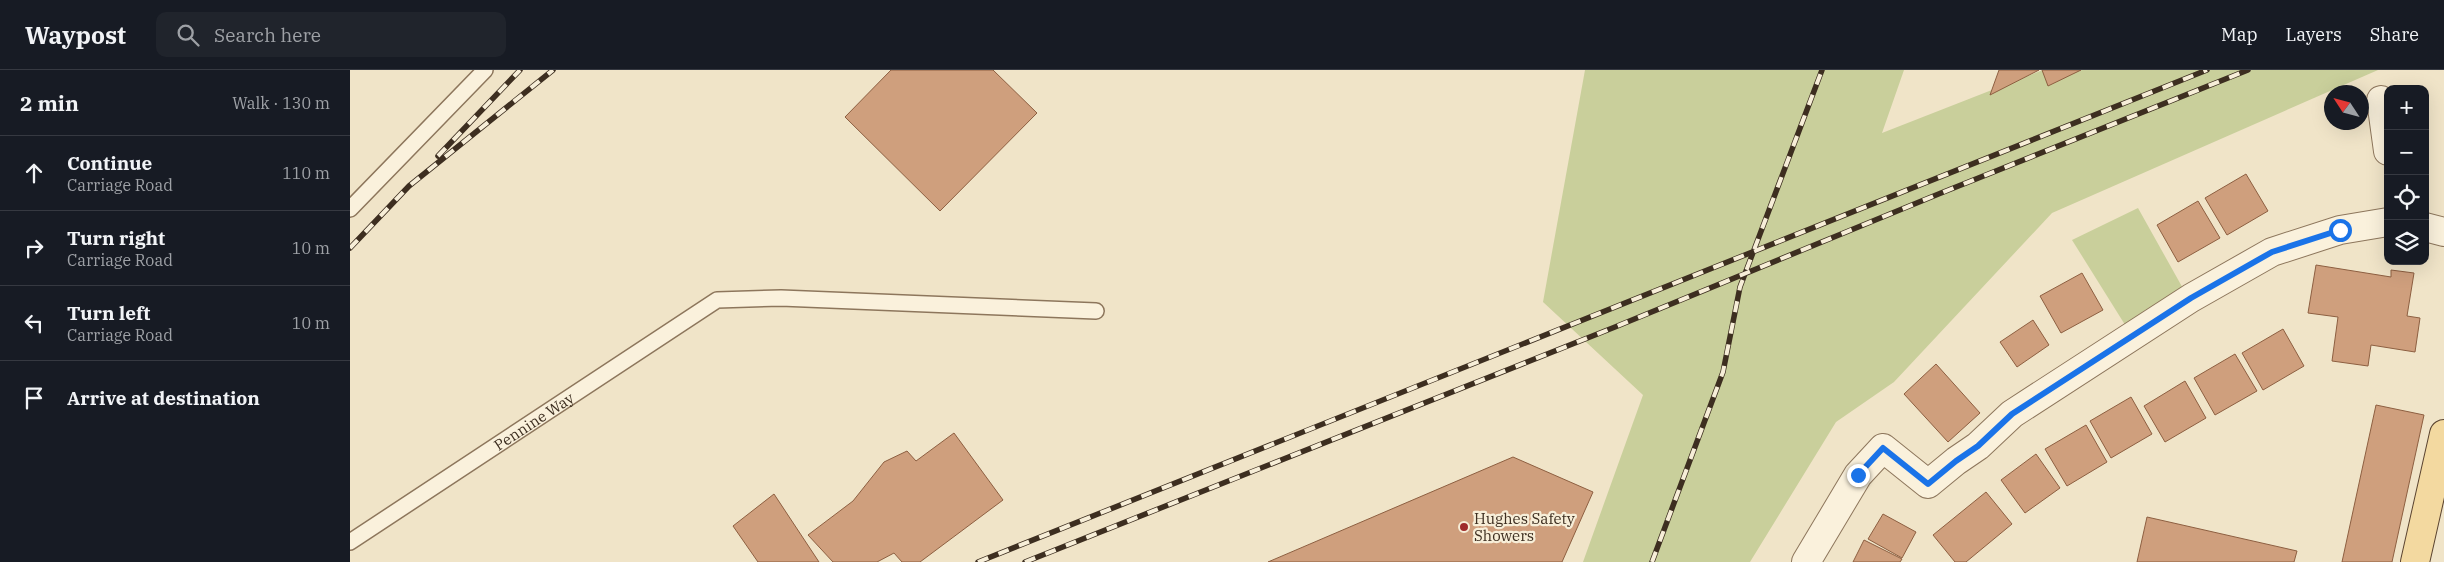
<!DOCTYPE html>
<meta charset="utf-8">
<style>
:root{--surface:#171b24;--page:#20242c;--text:#f1f3f6;--muted:#9ea1a6;--line:#363941}
body{margin:0;font-family:"IBM Plex Serif",serif;background:var(--page);color:var(--text)}
.controls{position:absolute;right:15px;top:15px;display:grid;overflow:hidden;border-radius:10px;box-shadow:0 5px 20px #0002}
.controls button{width:45px;height:45px;display:grid;place-items:center;padding:0;border:0;border-bottom:1px solid var(--line);background:var(--surface);color:var(--text);font:25px sans-serif}
.compass{position:absolute;left:1974px;top:15px;width:45px;height:45px;border-radius:50%;background:var(--surface);box-shadow:0 5px 20px #0002;rotate:306deg}
.stop{position:absolute;width:15px;height:15px;margin:-11px;border:4px solid #1a73e8;border-radius:50%;background:#fff}
.stop.end{background:#1a73e8;border-color:#fff;box-shadow:0 1px 5px #0008}
.list{margin:0;padding:0;list-style:none}
h2{display:flex;justify-content:space-between;align-items:center;height:65px;margin:0;padding:0 20px;font-size:21px}
h2 small{font-size:16px;font-weight:400;color:var(--muted)}
.list li{display:grid;grid-template-columns:32px 1fr auto;gap:15px;align-items:center;box-sizing:border-box;height:75px;padding:0 20px;border-top:1px solid var(--line)}
.list b{display:block;font-size:19px;white-space:nowrap}
.list p{margin:0;font-size:16px;white-space:nowrap;color:var(--muted)}
.list em{font-size:16px;font-style:normal;color:var(--muted)}
.icon{flex:none;width:28px;height:28px;fill:none;stroke:currentColor;stroke-width:2;stroke-linecap:round;stroke-linejoin:round}
.map{position:relative;flex:none;width:2094px;height:492px;overflow:hidden}
header{display:flex;align-items:center;gap:30px;box-sizing:border-box;height:70px;padding:0 25px;background:var(--surface);border-bottom:1px solid var(--line)}
header strong{font-size:24px}
nav{display:flex;gap:28px;margin-inline-start:auto;font-size:18px}
.search{width:350px;height:45px;background:var(--page);display:flex;align-items:center;gap:12px;box-sizing:border-box;padding:0 18px;border-radius:10px;color:var(--muted);font-size:19px}
main{display:flex}
aside{flex:1;background:var(--surface)}
.map>svg:first-child{display:block}
</style>
<header>
<strong>Waypost</strong>
<div class="search"><svg class="icon" aria-label="search" viewBox="0 0 24 24"><circle cx="10" cy="10" r="6"/><path d="M15 15l6 6"/></svg>Search here</div>
<nav><a>Map</a><a>Layers</a><a>Share</a></nav>
</header>
<main>
<aside>
<h2>2 min<small>Walk · 130 m</small></h2>
<ul class="list">
<li><svg class="icon" aria-label="ahead" viewBox="0 0 24 24"><path d="M12 20V5M6 11l6-6 6 6"/></svg><div><b>Continue</b><p>Carriage Road</p></div><em>110 m</em></li>
<li><svg class="icon" aria-label="right" viewBox="0 0 24 24"><path d="M7 20v-9h11M14 6l5 5-5 5"/></svg><div><b>Turn right</b><p>Carriage Road</p></div><em>10 m</em></li>
<li><svg class="icon" aria-label="left" viewBox="0 0 24 24"><path d="M17 20v-9H6M10 6l-5 5 5 5"/></svg><div><b>Turn left</b><p>Carriage Road</p></div><em>10 m</em></li>
<li><svg class="icon" aria-label="arrive" viewBox="0 0 24 24"><path d="M6 21V4h12l-3 4 3 4H6"/></svg><div><b>Arrive at destination</b></div></li>
</ul>
</aside>
<div class="map">
<svg width="2094" height="492" viewBox="0 0 2094 492">
<rect width="100%" height="100%" fill="#f0e4c8"/>
<path fill="#c9cf9b" d="M1235 0H1554L1532 63 1693 0H2028L1702 143 1544 312 1486 352 1400 492H1233L1293 325 1193 232Z
M1788 138 1835 222 1777 258 1722 170Z"/>
<path fill="#cf9f7d" stroke="#8d5f41" d="M541 0H643L687 43 590 141 495 47Z
M1649 0H1689L1640 25Z
M1692 0H1731L1698 16Z
M1896 104 1918 141 1877 165 1855 128Z
M1848 131 1870 168 1828 192 1807 155Z
M1966 195 2041 207V200L2064 203 2057 246 2070 248 2065 282 2021 275 2018 296 1982 291 1988 247 1958 243Z
M1732 203 1753 240 1711 263 1690 226Z
M1683 250 1699 275 1667 297 1650 272Z
M1933 259 1954 296 1913 320 1892 283Z
M1885 284 1907 321 1865 345 1844 308Z
M1586 294 1630 343 1598 372 1554 324Z
M1835 311 1856 348 1815 372 1794 336Z
M1781 327 1802 364 1761 388 1740 351Z
M2026 335 2074 345 2042 492H1992Z
M1736 355 1757 392 1717 416 1695 379Z
M604 363 653 430 570 492H552L544 483 527 492H483L458 465 503 431 534 392 557 381 566 391Z
M1686 384 1710 418 1675 443 1651 410Z
M1163 387 1243 422 1212 492H918Z
M1636 422 1662 454 1616 492H1605L1583 465Z
M424 424 469 492H408L383 456Z
M1533 444 1566 462 1552 488 1518 469Z
M1797 447 1947 481 1944 492H1787Z
M1514 470 1552 489 1550 492H1503Z"/>
<g fill="none" stroke-linecap="round" stroke-linejoin="round">
<defs>
<g id="lane">
<path d="M0 139 135 0"/>
<path id="s1" d="M0 472 367 230 431 228 746 241"/>
</g>
<path id="street" d="M2031 30 2038 81
M2075 157 2094 162
M1456 492 1508 405 1533 378 1578 414 1606 391 1628 376 1662 344 1841 228 1922 182 1990 160 2038 152"/>
<path id="primary" d="M2065 492 2094 364"/>
</defs>
<use href="#lane" stroke="#8d765c" stroke-width="18"/>
<use href="#street" stroke="#8d765c" stroke-width="30"/>
<use href="#primary" stroke="#5b4430" stroke-width="30"/>
<use href="#lane" stroke="#faf1dc" stroke-width="15"/>
<use href="#street" stroke="#faf1dc" stroke-width="28"/>
<use href="#primary" stroke="#f3d9a0" stroke-width="28"/>
<defs>
<path id="rail" d="M88 86 170 0
M0 178 59 116 203 0
M628 492 1857 0
M675 492 1265 257 1591 123 1898 0
M1302 492 1373 302 1390 217 1472 0"/>
</defs>
<use href="#rail" stroke="#3d2e20" stroke-width="5.5"/>
<use href="#rail" stroke="#f7eed8" stroke-width="4" stroke-dasharray="11" stroke-linecap="butt"/>
</g>
<g fill="none" stroke-linecap="round" stroke-linejoin="round">
<path stroke="#1a73e8" stroke-width="6" d="M1508 405 1533 378 1578 414 1606 391 1628 376 1662 344 1841 228 1922 182 1990 160"/>
</g>
<circle fill="#9e2a2b" stroke="#f7eed8" stroke-width="2" cx="1114" cy="457" r="5"/>
<g text-anchor="middle" dominant-baseline="central" stroke-width="4.5" stroke-linejoin="round" paint-order="stroke">
<g font-size="15" fill="#3d2e20" stroke="#f7eed8">
<text stroke="none"><textPath href="#s1" startOffset="220">Pennine Way</textPath></text>
</g>
<g font-size="15" fill="#3d2e20" stroke="#f7eed8" text-anchor="start">
<text x="1124" y="448">Hughes Safety<tspan x="1124" dy="17">Showers</tspan></text>
</g>
</g>
</svg>
<div class="controls">
<button>+</button>
<button>−</button>
<button><svg class="icon" aria-label="locate" viewBox="0 0 24 24"><circle cx="12" cy="12" r="6"/><path d="M12 2v4M12 18v4M2 12h4M18 12h4"/></svg></button>
<button><svg class="icon" aria-label="layers" viewBox="0 0 24 24"><path d="M12 4l9 5-9 5-9-5zM3 14l9 5 9-5"/></svg></button>
</div>
<svg class="compass" viewBox="-18 -18 36 36"><path d="M0-13l5 13h-10z" fill="#e53935"/><path d="M0 13l5-13h-10z" fill="#9ea1a6"/></svg>
<div class="stop" style="left:1990px;top:160px"></div>
<div class="stop end" style="left:1508px;top:405px"></div>
</div>
</main>
